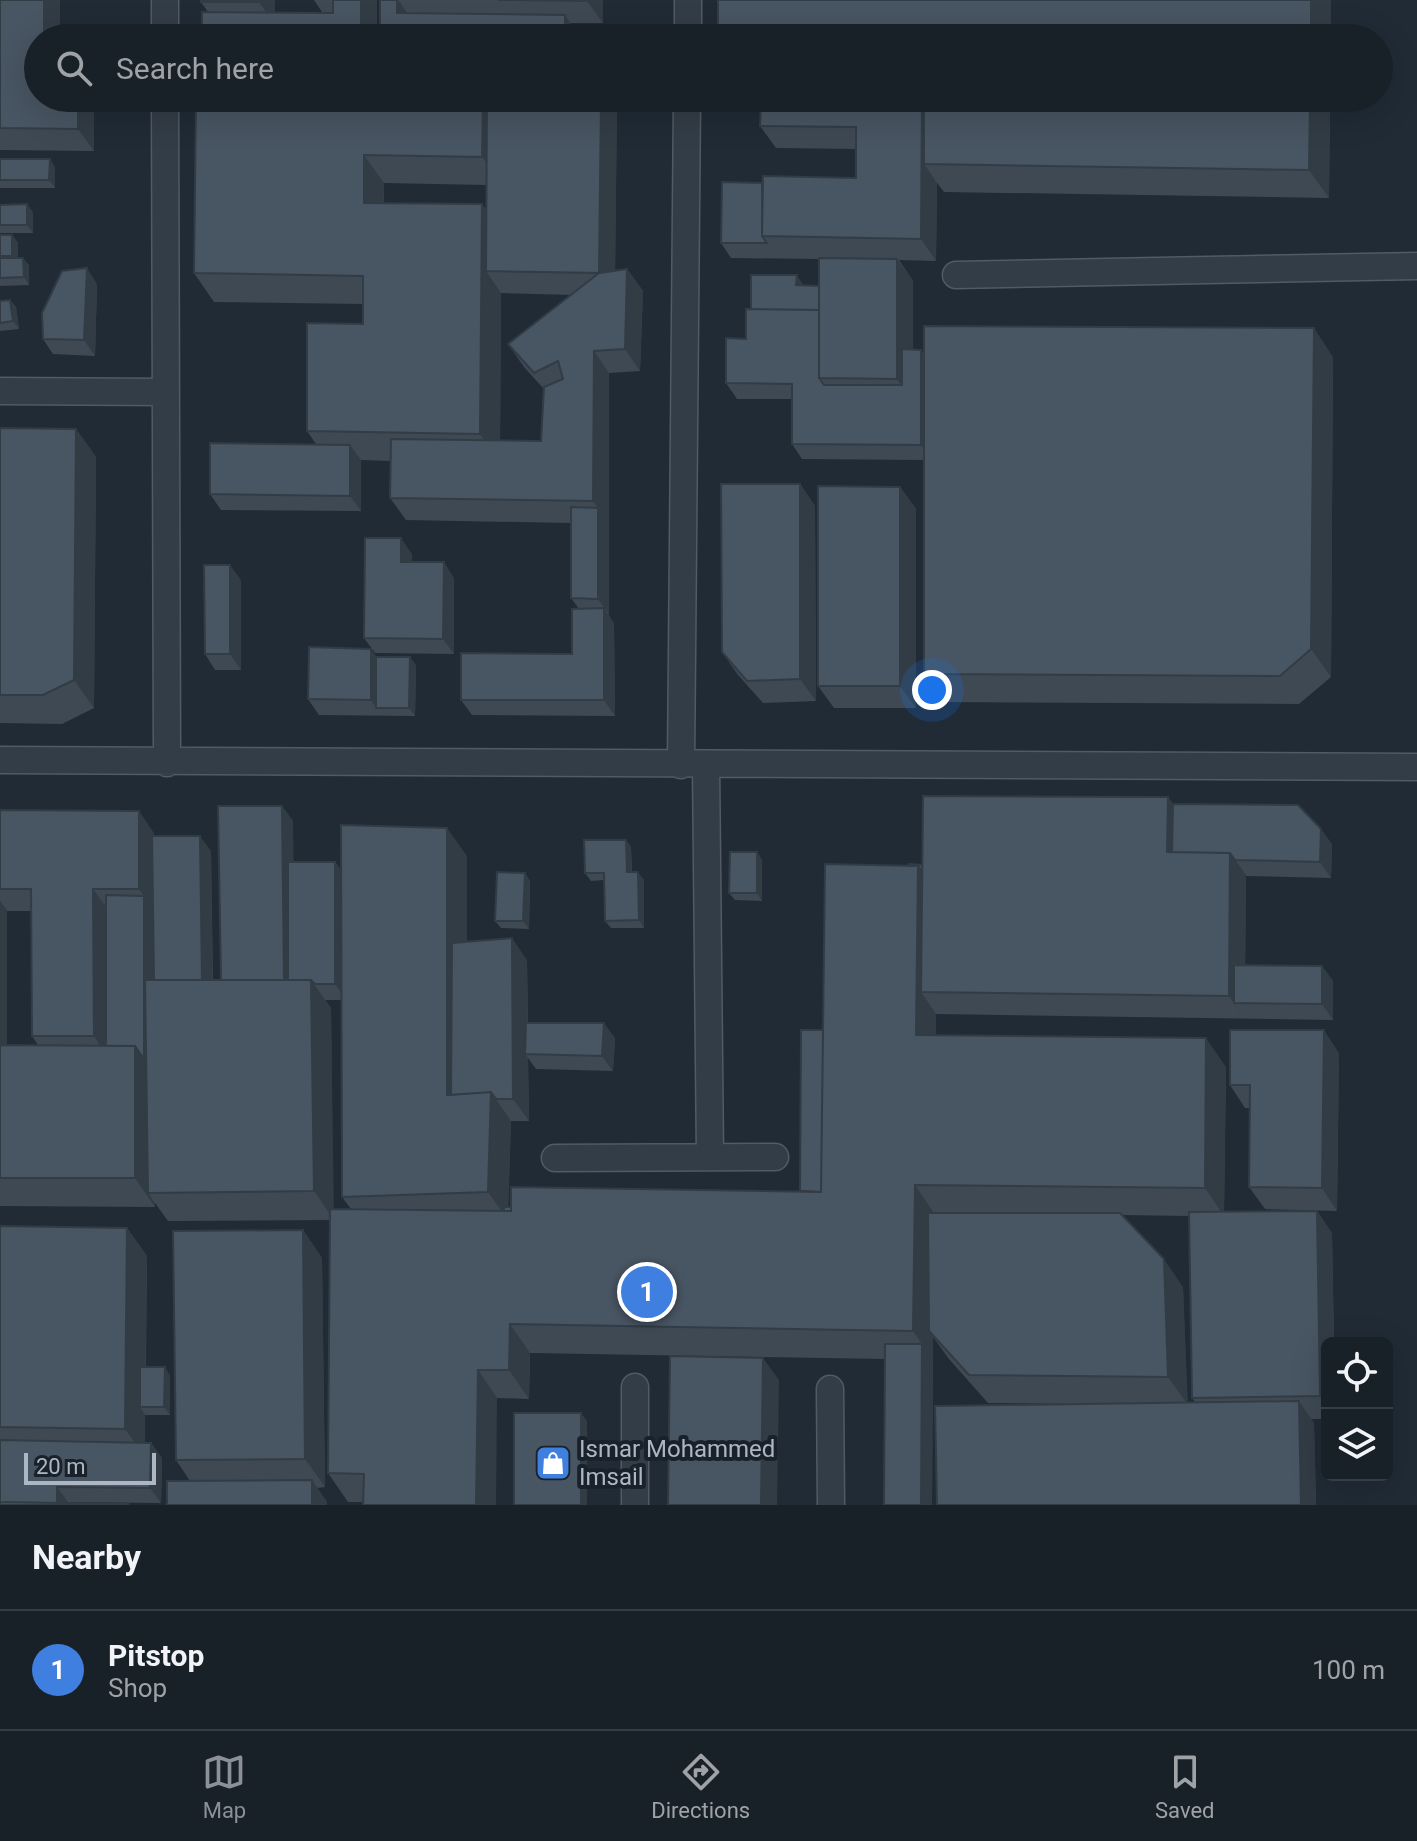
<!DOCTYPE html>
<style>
:root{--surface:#182028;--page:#252d34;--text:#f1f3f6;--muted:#9fa3a8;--line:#363e45;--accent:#8c9099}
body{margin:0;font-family:Roboto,sans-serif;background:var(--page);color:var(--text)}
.controls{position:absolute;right:24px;bottom:24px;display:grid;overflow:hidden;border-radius:12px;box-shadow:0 8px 32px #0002}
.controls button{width:72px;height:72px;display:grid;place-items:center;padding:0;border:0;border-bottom:2px solid var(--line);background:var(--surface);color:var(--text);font:40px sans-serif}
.scale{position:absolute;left:24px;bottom:20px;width:132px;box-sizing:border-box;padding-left:8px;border:4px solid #adb7c4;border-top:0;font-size:22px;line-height:28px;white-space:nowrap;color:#adb7c4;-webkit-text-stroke:6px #19222b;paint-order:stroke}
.you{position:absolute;left:932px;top:690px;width:28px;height:28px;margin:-20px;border:6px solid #fff;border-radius:50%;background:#1a73e8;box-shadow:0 0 0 12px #1a73e833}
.badge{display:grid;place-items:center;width:52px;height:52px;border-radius:50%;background:var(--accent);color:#fff;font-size:26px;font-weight:700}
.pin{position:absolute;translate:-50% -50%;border:4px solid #fff;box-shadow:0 2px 8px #0006}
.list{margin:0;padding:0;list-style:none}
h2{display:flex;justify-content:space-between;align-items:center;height:104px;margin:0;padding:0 32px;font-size:34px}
h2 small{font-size:26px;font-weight:400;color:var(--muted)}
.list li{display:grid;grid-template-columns:52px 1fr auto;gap:24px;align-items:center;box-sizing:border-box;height:120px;padding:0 32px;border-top:2px solid var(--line)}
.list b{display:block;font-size:30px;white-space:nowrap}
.list p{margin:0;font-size:26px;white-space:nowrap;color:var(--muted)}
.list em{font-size:26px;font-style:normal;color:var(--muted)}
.icon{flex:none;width:44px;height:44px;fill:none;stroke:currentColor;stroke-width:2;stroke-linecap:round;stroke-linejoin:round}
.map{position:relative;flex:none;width:1417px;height:1505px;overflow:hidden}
.search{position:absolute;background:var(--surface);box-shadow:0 8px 32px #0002;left:24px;right:24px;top:24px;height:88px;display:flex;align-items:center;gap:20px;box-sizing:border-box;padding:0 28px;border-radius:44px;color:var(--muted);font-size:30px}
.sheet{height:224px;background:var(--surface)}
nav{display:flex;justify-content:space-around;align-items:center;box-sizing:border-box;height:112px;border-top:2px solid var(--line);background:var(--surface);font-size:22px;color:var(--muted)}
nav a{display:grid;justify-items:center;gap:4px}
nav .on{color:var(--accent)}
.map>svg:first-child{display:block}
</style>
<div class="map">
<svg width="1417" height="1505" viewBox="0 0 1417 1505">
<rect width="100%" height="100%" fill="#202b36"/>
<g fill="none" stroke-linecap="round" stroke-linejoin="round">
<defs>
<path id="service" d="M165 0V38
M688 38V0
M165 98 167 763
M956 275 1417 266
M0 391 166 392
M0 760 1417 767
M681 765 687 98
M706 765 710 1157
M555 1158 775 1157
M830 1389 831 1505
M635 1505V1387"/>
</defs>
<use href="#service" stroke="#515a65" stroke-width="29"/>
<use href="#service" stroke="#333d47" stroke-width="26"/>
</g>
<path fill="#3e4954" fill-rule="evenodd" d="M0 0 60 33 94 98V151L0 150Z
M275 0V13H333V12H322L314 0H377V28H380V0H603V23H570L580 37 202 38 208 12 201 2Z
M196 98H617L615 271 627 269 643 291 640 371 609 373V614H608L614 624 615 716 472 715 461 700 572 654 579 609 571 598V523L406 520 390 498 391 461 361 460V511L221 510 210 494 316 444 307 431 363 324V304L214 302 194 273ZM384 183 486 185V211L482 204 384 203ZM501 293 572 295 508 344 524 367 543 388 541 441 500 440Z
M1330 98 1329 198 944 192 937 183 936 261 899 260 913 281V350H921L924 355 1333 357 1331 677 1299 704 944 702 924 674V460L802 459 792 444V399H737L726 383 746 339 751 309 802 283V285L819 286V259L731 258 721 243 762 183 856 178V149L776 148 760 126Z
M0 159 55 167V188H0Z
M0 205 33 212V233H0Z
M0 235H12L18 243V258L29 265V285L0 286Z
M97 284 95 356 53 354 43 339Z
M10 300 16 307 19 329 0 331V301Z
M0 428 76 429 96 457 94 708 62 724 0 723Z
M800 484 815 506 816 701 763 703 738 675 722 652Z
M900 487 916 509V708H834L818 686Z
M412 554V562L454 578V654L375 653 364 638Z
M241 580V670H215L205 654Z
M376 657 416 665 415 716 319 715 308 699Z
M1168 797 1173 804 1332 844 1331 878 1246 876 1245 965 1322 966 1333 981V1020L936 1014V1036L1226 1067 1224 1212 1317 1211 1332 1233 1334 1343H1327V1419H1311L1314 1423 1316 1505H937L1071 1404 988 1403 949 1359 933 1337 932 1505H884L885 1359 530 1353 529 1399 497 1398 364 1502H348L328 1473 330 1220 168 1221 155 1203V1207L0 1206V810L154 833V836L211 851 213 980H221L282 806 293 821V862H335L341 870 467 856V942L527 960 528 1023 615 1038 613 1071 536 1069 528 1058 529 1121H511L508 1207 800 1191 823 1030 908 865H922ZM7 911H31L32 1036 38 1045H7ZM325 1000H341L342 1197 351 1209H333L331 1008ZM1122 1215 1189 1216 1192 1398 1195 1402H1187L1183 1287Z
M626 840 631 847 632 872 644 880V928H611L605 921 604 880 591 881 585 873Z
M757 852 762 860V901L735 900 729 893Z
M525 873 530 881 529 929 501 928 495 921Z
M1339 1053 1337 1211 1265 1209 1249 1187 1250 1108H1245L1230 1085Z
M0 1226 127 1228 147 1256 146 1367 170 1375V1415H145V1443H151L162 1458 161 1503 68 1502 0 1505Z
M303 1230 322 1258 325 1487 317 1488 327 1502 190 1481 176 1460Z"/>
<path fill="#323c45" d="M44 0H60V38L44 33Z
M259 0H275V25L259 2Z
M361 0H377V38L361 28Z
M397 0H398L413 21 397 13Z
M587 0H603V23L587 1Z
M1311 0H1331V38H1311Z
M565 15 580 37V38H565Z
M78 98H94V151L78 129Z
M483 98H503L502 185 482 157Z
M601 98H617L615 295 599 273Z
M922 98H938L924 164 937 183 936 261 921 239Z
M1310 98H1330L1329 198 1309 170Z
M364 155 384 183 383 231 364 203Z
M50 159 55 167V188L49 180Z
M27 204 33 212V233L27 225Z
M482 204 502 233 486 271 501 293 500 462 480 434Z
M12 235 18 243V263L12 256Z
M23 258 29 265V285L24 277Z
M897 259 913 281V401L897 379Z
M87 268 97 284 95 356 84 340Z
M627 269 643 291 640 371 625 349Z
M797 275 802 283V293L796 285Z
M10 300 16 307 19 329 13 321Z
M1314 328 1333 357 1331 677 1311 649Z
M921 350 932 365 931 460 921 445Z
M594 351 609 373V614L598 599V508L593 501Z
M76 429 96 457 94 708 74 680Z
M350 445 361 460V511L350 496Z
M800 484 815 506 816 701 800 679Z
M900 487 916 509V708L900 686Z
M401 538 412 554V577L401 562Z
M444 562 454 578V654L443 639Z
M230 565 241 580V670L230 654Z
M604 608 614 624 615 716 604 700Z
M371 649 382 664 376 708 371 700Z
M410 657 416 665 415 716 409 708Z
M1168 797 1184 819 1183 859 1167 852Z
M282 806 293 821 295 984 284 993Z
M139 811 154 833 155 1193H148L155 1203V1207L135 1178V1046L144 896 139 889Z
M447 828 467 856V1100L447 1095Z
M1321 829 1332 844 1331 878 1320 862Z
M200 836 211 851 213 1008 203 993Z
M626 840 631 847 632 880 627 872Z
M757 852 762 860V901L757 893Z
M1230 853 1246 875 1245 1003H1234L1244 1019 1229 996Z
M335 862 346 877V1000L335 984Z
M918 866 938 894 921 992 936 1014V1064L916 1035Z
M638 872 644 880V928L639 920Z
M525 873 530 881 529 929 523 921Z
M93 889 109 911V1059L94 1036Z
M0 901 7 910V1073L0 1064Z
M512 938 527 960 528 1054H525L528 1058 529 1121 513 1099Z
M1322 966 1333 981V1020L1322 1004Z
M311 980 331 1008 334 1220 314 1191Z
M604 1023 615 1038 613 1071 602 1056Z
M1324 1030 1339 1053 1337 1211 1322 1188Z
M1206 1038 1226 1067 1224 1216 1205 1188Z
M491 1092 511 1121 508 1220 488 1192Z
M915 1185 934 1213 929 1331 933 1337 932 1505H921L922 1344 913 1331Z
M1317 1211 1332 1233 1334 1343H1327V1407L1320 1396Z
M127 1228 147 1256 145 1407H140L145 1415V1457L125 1429Z
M303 1230 322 1258 325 1487 305 1459Z
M1164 1259 1183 1287 1188 1405 1168 1377Z
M510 1324 530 1353 529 1399 509 1370Z
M763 1358 779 1380 777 1505H761Z
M165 1367 170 1375V1415L164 1407Z
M478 1370 497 1398 496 1505H476Z
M1299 1401 1314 1423 1316 1505H1301Z
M581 1413 587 1421V1505H581Z
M151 1443 162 1458 161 1503 150 1488Z
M312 1480 327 1502V1505H312Z
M57 1487 68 1502V1505H57Z"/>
<path fill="#485562" stroke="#323c45" stroke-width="2" d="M0 0H44V33H79V38H38V98H78V129L0 128Z
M201 0H259V2H201Z
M333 0H361V28H380V0H397V13L565 15V38H202V12L333 13Z
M498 0H587V1Z
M718 0H1311V38H718Z
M196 98H483L482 157 364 155V203L482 204 480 434 307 431V323L363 324V276L194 273Z
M487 98H601L599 273 627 269 625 349 594 351 593 501 390 498 391 439 541 441 544 387 563 379 558 361 534 373 508 344 599 273 486 271Z
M761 98H922L921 239 762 236 763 176 856 178V127L760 126Z
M924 98H1310L1309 170 924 164Z
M0 159H50L49 180H0Z
M722 182 762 183V236L767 243H721Z
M27 204V225H0V205Z
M0 235H12V256H0Z
M0 258H23L24 277 0 278Z
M819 258 897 259V379L819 378Z
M87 268 84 340 43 339 42 313 62 271Z
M751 275H797L796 285 819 286V310L751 309Z
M10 300 13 321 0 323V301Z
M746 309 819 310V378L824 385H902V349L921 350V445L792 444V384L726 383V338L746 339Z
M924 326 1314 328 1311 649 1280 676 924 674Z
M0 428 76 429 74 680 43 695H0Z
M210 443 350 445V496L210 494Z
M721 484H800V679L747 681 722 652Z
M818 486 900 487V686H818Z
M571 507 598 508V599L571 598Z
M365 538H401V562H444L443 639 364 638Z
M204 565H230V654H205Z
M604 608V700H461V653L572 654V609Z
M309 647 371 649V700L308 699Z
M376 657H410L409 708H376Z
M923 796 1168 797 1167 852 1230 853 1229 996 921 992Z
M1173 804 1298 805 1321 829 1320 862 1235 860 1230 853 1172 852Z
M218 806H282L284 980H221Z
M0 810 139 811V889H93L94 1036H32L31 889H0Z
M341 825 447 828V1095L491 1092 488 1192 342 1197Z
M152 836H200L202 980H154Z
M584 840H626L627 872H638L639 920 605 921 604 873H585Z
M730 852H757V893H729Z
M288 862H335V984H315L311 980H288Z
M825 864 918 866 916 1035 1206 1038 1205 1188 915 1185 913 1331 510 1324 509 1370H478L476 1505H363L364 1474 328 1473 330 1209 511 1211V1187L821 1192Z
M908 864 922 865V871L918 866Z
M497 872 525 873 523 921H495Z
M106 895 144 896V1059L135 1046H106Z
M512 938 513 1099H496L491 1092 451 1095 452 943Z
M1234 965 1322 966V1004L1234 1003Z
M145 980H311L314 1191 148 1193Z
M526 1023H604L602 1056 525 1054Z
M801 1030H823L821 1192 800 1191Z
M1230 1030H1324L1322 1188 1249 1187 1250 1085H1230Z
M0 1045 135 1046V1178H0Z
M504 1207H511V1211H504Z
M1317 1211 1320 1396 1192 1398 1189 1212Z
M928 1213H1120L1164 1259 1168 1377 969 1375 929 1331Z
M0 1226 127 1228 125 1429 0 1427Z
M303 1230 305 1459 176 1460 173 1231Z
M885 1344H922L921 1505H884Z
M670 1356 763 1358 761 1505H668Z
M140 1367H165L164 1407H140Z
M1299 1401 1301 1505H937L935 1406Z
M514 1413H581V1505H514Z
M0 1440 151 1443 150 1488 57 1487V1503L0 1502Z
M312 1480V1505H167V1481Z
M0 1502 128 1504V1505H0Z"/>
<defs>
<symbol id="shop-square" viewBox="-11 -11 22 22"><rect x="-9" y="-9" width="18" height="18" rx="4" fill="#3f7fe0" stroke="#19222b"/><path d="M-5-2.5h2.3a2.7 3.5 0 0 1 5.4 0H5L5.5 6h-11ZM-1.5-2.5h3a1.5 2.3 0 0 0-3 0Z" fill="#fff"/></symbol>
</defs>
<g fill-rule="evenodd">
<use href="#shop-square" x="533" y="1443" width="40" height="40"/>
</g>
<g text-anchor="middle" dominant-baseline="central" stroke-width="8" stroke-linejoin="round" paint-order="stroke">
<g font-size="24" fill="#adb7c4" stroke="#19222b" text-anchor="start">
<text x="579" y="1449">Ismar Mohammed<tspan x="579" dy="28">Imsail</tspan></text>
</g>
</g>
</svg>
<div class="controls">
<button><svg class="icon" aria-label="locate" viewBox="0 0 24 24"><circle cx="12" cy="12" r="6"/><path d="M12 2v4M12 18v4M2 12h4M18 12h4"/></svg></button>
<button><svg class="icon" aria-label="layers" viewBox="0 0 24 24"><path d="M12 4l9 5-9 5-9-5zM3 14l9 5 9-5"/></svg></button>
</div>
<div class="scale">20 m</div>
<div class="you"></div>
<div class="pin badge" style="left:647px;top:1292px;background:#3f7fe0">1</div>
<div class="search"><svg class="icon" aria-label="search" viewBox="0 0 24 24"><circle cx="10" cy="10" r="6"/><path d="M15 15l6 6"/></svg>Search here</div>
</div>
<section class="sheet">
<h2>Nearby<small></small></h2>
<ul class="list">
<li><span class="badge" style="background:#3f7fe0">1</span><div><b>Pitstop</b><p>Shop</p></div><em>100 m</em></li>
</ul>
</section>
<nav>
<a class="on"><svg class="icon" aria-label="map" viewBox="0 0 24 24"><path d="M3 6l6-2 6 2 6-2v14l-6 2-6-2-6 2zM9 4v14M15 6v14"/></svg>Map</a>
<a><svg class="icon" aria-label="directions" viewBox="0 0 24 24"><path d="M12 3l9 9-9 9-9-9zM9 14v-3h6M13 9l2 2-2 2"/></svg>Directions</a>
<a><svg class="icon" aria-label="saved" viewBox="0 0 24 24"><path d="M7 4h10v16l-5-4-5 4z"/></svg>Saved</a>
</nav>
